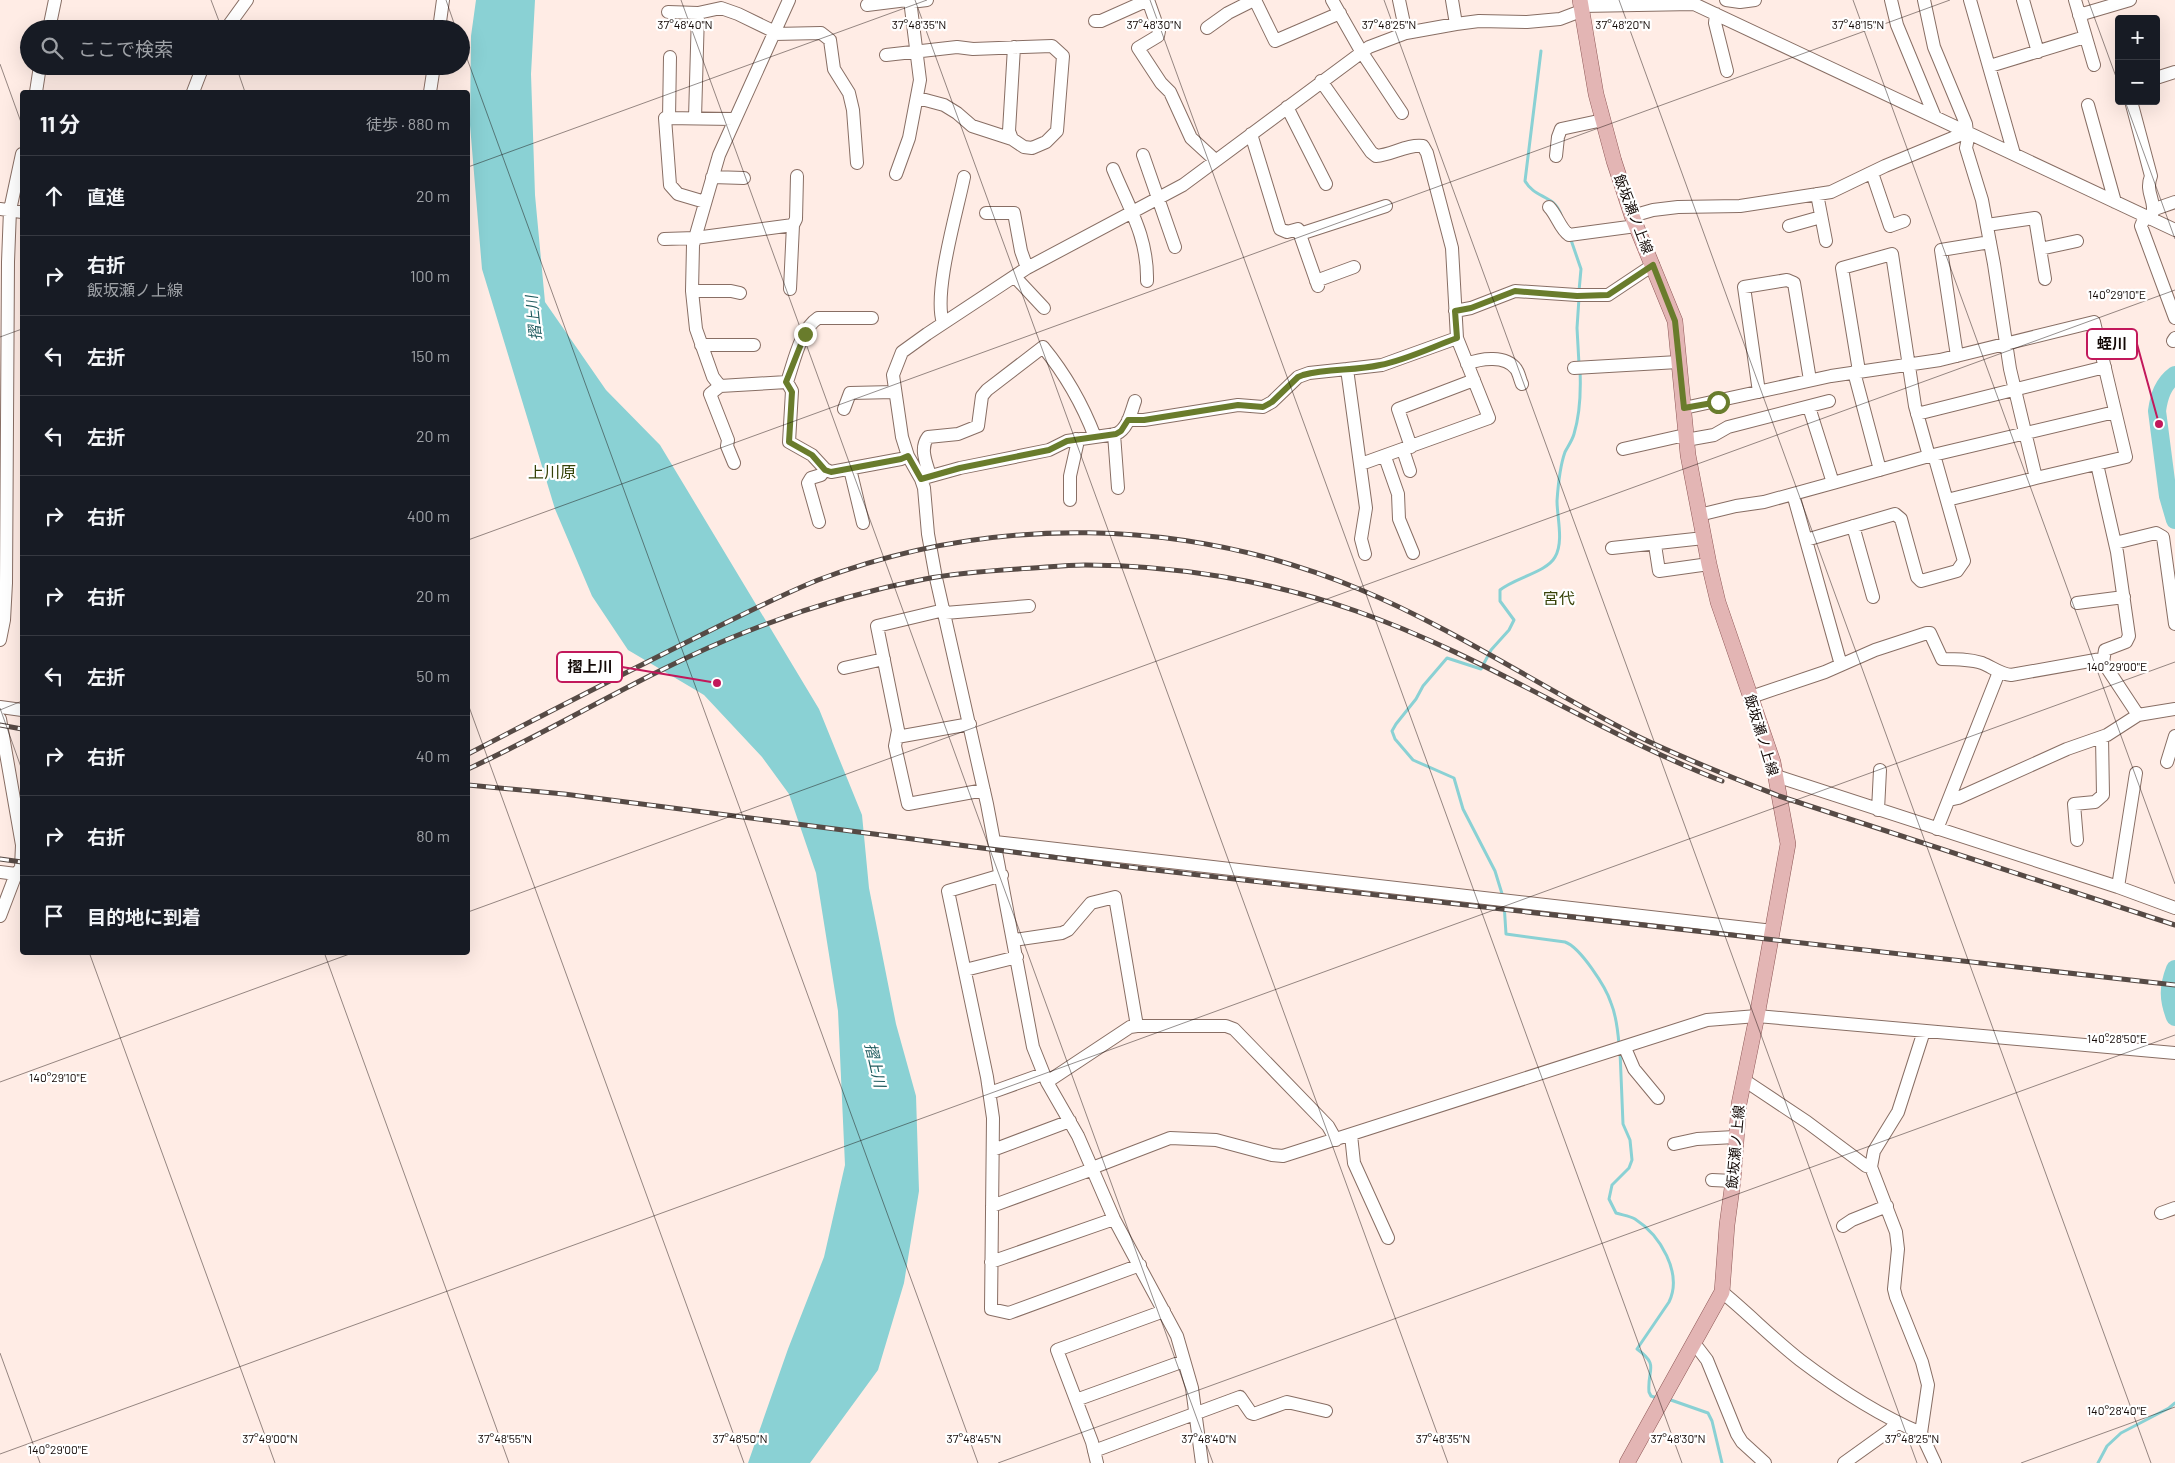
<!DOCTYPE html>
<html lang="ja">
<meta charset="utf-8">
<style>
:root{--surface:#171b24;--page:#242831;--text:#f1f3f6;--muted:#9ea1a6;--line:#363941}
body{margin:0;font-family:Barlow,"Noto Sans JP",sans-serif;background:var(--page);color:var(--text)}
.controls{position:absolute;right:15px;top:15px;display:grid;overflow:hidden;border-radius:5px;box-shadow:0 5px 20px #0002}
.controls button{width:45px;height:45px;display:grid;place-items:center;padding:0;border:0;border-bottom:1px solid var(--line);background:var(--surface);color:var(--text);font:25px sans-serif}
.stop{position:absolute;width:15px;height:15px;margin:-11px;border:4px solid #697c2c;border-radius:50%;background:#fff}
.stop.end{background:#697c2c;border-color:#fff;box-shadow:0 1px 5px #0008}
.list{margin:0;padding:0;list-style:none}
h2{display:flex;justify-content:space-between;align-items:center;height:65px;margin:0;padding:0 20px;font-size:21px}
h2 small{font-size:16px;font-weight:400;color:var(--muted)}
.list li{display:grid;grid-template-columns:32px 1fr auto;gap:15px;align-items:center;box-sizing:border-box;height:80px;padding:0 20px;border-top:1px solid var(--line)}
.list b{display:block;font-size:19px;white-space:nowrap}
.list p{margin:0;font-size:16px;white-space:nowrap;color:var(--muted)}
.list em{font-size:16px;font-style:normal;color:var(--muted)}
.icon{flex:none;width:28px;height:28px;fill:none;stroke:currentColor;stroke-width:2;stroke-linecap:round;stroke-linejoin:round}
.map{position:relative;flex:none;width:2175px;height:1463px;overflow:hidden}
.search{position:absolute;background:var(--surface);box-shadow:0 5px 20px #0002;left:20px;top:20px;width:450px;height:55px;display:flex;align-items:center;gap:12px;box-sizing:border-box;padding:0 18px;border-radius:28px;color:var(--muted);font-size:19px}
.panel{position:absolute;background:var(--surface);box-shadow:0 5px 20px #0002;left:20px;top:90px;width:450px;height:865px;border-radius:5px}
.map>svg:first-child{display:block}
</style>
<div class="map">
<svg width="2175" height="1463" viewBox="0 0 2175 1463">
<rect width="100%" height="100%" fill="#ffece5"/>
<path fill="#8ad1d4" d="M476 0H535L531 74 535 195 545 302 606 390 660 445 819 709 862 815 869 888 896 1024 916 1096 919 1191 904 1283 878 1370 810 1463H748L788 1349 824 1257 845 1165 838 1011 816 873 789 794 762 757 704 695 628 650 592 596 555 509 482 269 470 125 471 36Z"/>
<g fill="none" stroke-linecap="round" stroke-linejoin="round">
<path stroke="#8ad1d4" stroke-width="3" d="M1541 51 1525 181C1535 199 1554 194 1561 215
M1570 237 1581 269 1579 291
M1579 298 1577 328 1579 364
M1503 897 1495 871 1463 809 1454 778 1413 760 1395 739 1392 731 1396 724 1416 699 1423 686 1447 658 1481 669 1491 650 1509 630 1514 620 1500 601V590C1514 578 1547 572 1555 557 1564 542 1557 517 1557 501 1558 486 1560 466 1565 452 1568 446 1572 441 1574 434 1580 414 1581 392 1580 370
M1504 903 1506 934 1565 942C1580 947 1606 987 1611 1003 1616 1015 1618 1032 1619 1045
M1620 1051 1623 1124 1630 1140 1632 1160 1629 1168 1612 1185 1609 1199 1616 1213C1622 1215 1630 1216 1635 1219 1660 1235 1683 1273 1669 1302L1637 1349C1660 1366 1647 1368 1649 1392L1651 1396 1657 1398
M1668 1399 1708 1413 1712 1421 1722 1463
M2098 1463 2107 1446 2121 1433 2169 1408 2175 1403"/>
<path stroke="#8ad1d4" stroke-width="18" d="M2175 375C2163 384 2159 396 2157 411L2168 496 2175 520
M2175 969C2168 987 2168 999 2175 1017"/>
<defs>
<path id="minor" d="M789 0 719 155 693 245 692 291 696 329 713 377 720 386 787 382C794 362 800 330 818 318H872
M1148 0 1159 31 1158 36 1138 48 1161 83 1170 92 1191 138 1215 160
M1255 0 1275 41 1340 13
M1332 0 1361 51 1402 113
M1399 0 1406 33
M1452 0 1456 24
M1726 0 1740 2 1755 0
M1891 0 1897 25 1935 117
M1970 0 2014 154
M2023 0 2038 52
M2075 0 2094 65
M911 2 927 0
M867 5 907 0
M1581 6 1694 4 2175 230
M668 12 698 13 721 8 738 14 775 32
M1716 14 1715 23 1727 71
M2079 15 2130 0
M1095 21H1101L1148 0
M1207 28 1228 13 1254 0
M49 29 55 0
M226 29 247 0
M439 29 443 0
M774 34 821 33 830 40 834 69 849 93 853 110 857 163
M886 55 957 47 973 49 1052 46 1063 56 1057 131 1046 142 1032 148 1024 147 1012 139 972 126 957 113 944 105 918 98
M1990 66 2085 37
M2156 78 2175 72
M1321 81 1371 152 1376 156C1392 155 1407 144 1423 146L1427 153 1452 248 1457 338 1489 418 1361 464
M36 92 40 66
M193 92 203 66
M430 92 434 66
M2131 101 2151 176C2144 194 2158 200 2151 219
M2088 105 2115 202
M1287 107 1326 184
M669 118 670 57
M695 118 698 13
M1251 134 1280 229 1287 232 1298 229 1318 286
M1012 139 1009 131 1014 47
M1143 155 1175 247
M1556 156 1558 137 1561 129 1603 120
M1113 169C1129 208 1148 237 1147 281
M1872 173 1890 226 1904 221
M896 174 909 138 920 80 910 0
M712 177 744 178
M1817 194 1826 241
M705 202 678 194 670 185 665 118 734 119
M1549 207C1557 215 1560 229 1569 235L1636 226
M0 209 22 212
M2155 209 2175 202
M986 213H1014L1021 251 1027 268
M1632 216 1653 210 1678 207 1740 206 1831 192 1885 166 1967 132 1966 124 1934 47 1924 0
M2145 216 2141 226 2175 318
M1987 225 2035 218 2045 279
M1789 226 1821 217
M1300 234 1386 206
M664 239 695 238 793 225
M2040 249 2077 241
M1015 277 1044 308
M1316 281 1354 267
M790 289 793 225 796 219 797 176
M692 291H731L740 293
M1455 311 1471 308 1515 291 1577 295H1608L1653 265
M943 323C933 292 957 212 964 177
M2173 341 2175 338
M701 345H754
M1957 356 1941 250 1990 242
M1467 364C1481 358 1506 355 1516 369 1519 373 1520 380 1522 384
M1574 368 1678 362
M1859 371 1842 268 1892 254 1915 406 1929 456
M1854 372 1880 470
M787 382 792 391 789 442 812 455 825 469 831 472 901 459 908 456
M720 386 710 394 728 440 727 446 734 463
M1759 392 1744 287 1787 280 1794 283 1810 380
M1809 407 1833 483 1929 456 2115 412
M1684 408 1831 376 1940 360 2094 322 2126 457 2036 478 2010 369 1994 264 1982 200 1966 148 1969 133
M844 409 850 393 894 392
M1917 414 2105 367
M1128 420H1144L1238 405 1263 407 1272 402 1298 377 1309 373 1347 369
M1114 434 1118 488
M1686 440 1714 435 1728 427 1829 401
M1411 447 1398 409 1474 380
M1623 449 1685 435
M1403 450 1410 471
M1385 457 1398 494 1399 519 1413 553
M2097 464 2117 552 2129 636 2126 642 2105 650 2103 662
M850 469 863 523
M930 476C927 464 919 449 928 437L958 434 978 426 982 396 987 390 1043 347C1066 375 1082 403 1095 437
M924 478 960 468 1049 450 1067 441 1116 434C1128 429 1131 412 1135 401
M1793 494 1841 665
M1070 500V476L1077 445 1076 439
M1947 500 2036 478
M1699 515 1736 506 1764 502 1833 483
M819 522 808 483 811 478 821 475 825 469
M1853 526 1873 597
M1806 540 1895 514 1901 519 1917 577 1921 581 1957 571 1964 561 1934 455
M2115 543 2156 533 2163 537 2175 624
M1655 545 1659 571 1709 564
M1612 548 1704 538
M1365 554 1361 539 1366 508 1347 369 1382 365 1457 338
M2077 603 2124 597
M944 610 877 626 898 730 895 746 908 804 984 790
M945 613 1029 606
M0 640 4 620 6 583 8 262 10 210 22 154
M844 668 884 659
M1751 697 1825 672 1875 650 1927 633H1930L1942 659C1956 659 1969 659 1982 663 1992 667 2000 674 2011 675L2101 659 2138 715
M0 707 22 710
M0 719 22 845 21 868 16 874 0 916
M897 737 970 724
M2167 762 2175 736
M1776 776 2118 887 2175 908
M1949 800 1958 798 2067 749 2107 735 2138 715 2175 709
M1878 810 1880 770
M1937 829 1999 672
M2077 840 2074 804 2095 802 2103 795 2102 737
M995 842 1773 931
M0 872 16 874
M1002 875 948 891 987 1077 993 1118 991 1309 1009 1313 1140 1265
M2118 887 2136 773
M1014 940 1062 933 1068 930 1091 903 1115 897 1137 1026H1226L1234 1029 1328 1126 1336 1140
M965 970 1017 957
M1924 1031 1898 1112 1874 1151 1871 1167 1896 1232 1898 1249 1894 1289 1896 1297 1922 1362 1928 1385 1921 1433 1935 1463
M1625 1048 1634 1069 1658 1098
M1744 1080 1807 1122 1866 1166 1871 1167
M1047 1082 1130 1027 1137 1026
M990 1093 1043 1074
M1351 1135 1354 1163 1388 1238
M1674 1144 1697 1139 1735 1137
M993 1150 1070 1121
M1092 1168 1170 1138 1216 1140 1272 1155 1283 1156 1707 1020 1757 1016 2175 1053
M1712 1180 1733 1181
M992 1206 1093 1169
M2161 1213 2175 1208
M1843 1226 1852 1220 1887 1206
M991 1262 1114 1219
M1722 1292C1749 1314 1773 1339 1800 1360 1837 1388 1878 1415 1921 1433
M1694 1343 1707 1360 1737 1434 1742 1442 1765 1463
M1076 1400 1184 1361
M1094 1451 1240 1397 1251 1413 1254 1414 1287 1402 1326 1411
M1097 1463 1092 1442 1057 1350 1164 1311
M1202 1463 1192 1388 1177 1336 1114 1219 1078 1136 1047 1082 1033 1047 987 804 936 578 928 534 924 488 921 479 908 456 902 437 893 375 902 352 927 334 1027 268 1183 185 1369 47 1406 33 1456 24 1479 21 1527 22 1560 19 1581 11
M1844 1463 1890 1430 1897 1422"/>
<path id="major" d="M1580 0 1596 94 1614 161 1632 216 1675 321 1688 455 1709 564 1718 602 1773 762 1788 844 1757 1016 1739 1104 1733 1181 1727 1225 1722 1292 1627 1463"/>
</defs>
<use href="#minor" stroke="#886e64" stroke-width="14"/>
<use href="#major" stroke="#8e5857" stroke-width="16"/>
<use href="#minor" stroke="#fff" stroke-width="12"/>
<use href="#major" stroke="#e3b5b4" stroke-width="15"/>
<defs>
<path id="rail" d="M0 725 22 729
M468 754C543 715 619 676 695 638 736 618 776 597 818 580 993 514 1186 517 1359 589 1455 629 1542 688 1635 735 1682 758 1731 777 1779 796L2175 925
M468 769C555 729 637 678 726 640 790 613 857 592 925 579 956 573 987 571 1018 569 1041 568 1063 565 1085 565 1176 565 1271 581 1356 611 1483 655 1596 732 1722 781
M468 785 564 794 1137 868 2175 985
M0 859 22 862"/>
</defs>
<use href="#rail" stroke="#564a45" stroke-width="5"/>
<use href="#rail" stroke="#fff" stroke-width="3" stroke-dasharray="9" stroke-linecap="butt"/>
</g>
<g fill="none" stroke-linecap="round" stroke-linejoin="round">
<path stroke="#697c2c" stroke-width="6" d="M805 334 786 382 792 392 789 442 812 455 825 470 831 472 901 459 908 456 921 479 960 468 1049 450 1067 441 1116 434 1121 431 1128 420H1144L1238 405 1263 407 1272 402 1298 377 1303 375C1328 368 1355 371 1380 365 1406 360 1432 347 1457 338L1455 311 1471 308 1515 291 1577 296 1608 295 1653 265 1675 321 1684 408 1718 402"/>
</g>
<path fill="none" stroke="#130906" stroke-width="1" stroke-opacity="0.45" d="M211 0 222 29M446 0 456 29M681 0 1213 1463M915 0 1448 1463M1150 0 1682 1463M1384 0 1917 1463M1619 0 2151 1463M1853 0 2175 884M2088 0 2119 85M461 42 978 1463M0 64 22 125M236 66 245 92M2125 101 2175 239M468 167 927 0M0 337 22 329M468 540 1950 0M468 704 744 1463M0 708 22 770M0 710 22 701M468 912 2175 290M89 952 275 1463M324 952 509 1463M0 1082 355 952M0 1353 40 1463M0 1454 2175 662M998 1463 2175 1035M2021 1463 2175 1407"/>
<g text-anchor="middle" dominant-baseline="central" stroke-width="4.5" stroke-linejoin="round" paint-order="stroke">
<g font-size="14" fill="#130906" stroke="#fff">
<text transform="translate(1634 214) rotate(69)">飯坂瀬ノ上線</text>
<text transform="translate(1762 735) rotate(73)">飯坂瀬ノ上線</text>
<text transform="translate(1735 1147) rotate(-85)">飯坂瀬ノ上線</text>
</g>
<g font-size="15" font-style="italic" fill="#1f5b5e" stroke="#fff">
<text transform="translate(533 318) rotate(-96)">摺上川</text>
<text transform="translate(876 1065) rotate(77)">摺上川</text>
</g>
<g font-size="16" fill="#374309" stroke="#fff">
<text x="552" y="471">上川原</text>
<text x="1559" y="597">宮代</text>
</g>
</g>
<g font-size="12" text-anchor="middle" fill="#130906" stroke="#fff" stroke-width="4.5" stroke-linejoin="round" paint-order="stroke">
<text x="685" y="29">37°48'40"N</text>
<text x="919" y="29">37°48'35"N</text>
<text x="1154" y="29">37°48'30"N</text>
<text x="1389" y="29">37°48'25"N</text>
<text x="1623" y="29">37°48'20"N</text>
<text x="1858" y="29">37°48'15"N</text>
<text x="2117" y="299">140°29'10"E</text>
<text x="2117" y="671">140°29'00"E</text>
<text x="2117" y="1043">140°28'50"E</text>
<text x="58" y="1082">140°29'10"E</text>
<text x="2117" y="1415">140°28'40"E</text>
<text x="270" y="1443">37°49'00"N</text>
<text x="505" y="1443">37°48'55"N</text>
<text x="740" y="1443">37°48'50"N</text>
<text x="974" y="1443">37°48'45"N</text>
<text x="1209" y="1443">37°48'40"N</text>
<text x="1443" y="1443">37°48'35"N</text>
<text x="1678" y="1443">37°48'30"N</text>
<text x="1912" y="1443">37°48'25"N</text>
<text x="58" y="1454">140°29'00"E</text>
</g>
<path fill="none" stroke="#c2185b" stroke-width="2" d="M2159 424L2137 344M717 683L622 667"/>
<g fill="#c2185b" stroke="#fff" stroke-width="2">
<circle cx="2159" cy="424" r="5"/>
<circle cx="717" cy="683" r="5"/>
</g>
<g fill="#fff" stroke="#c2185b" stroke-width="2">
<rect x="2087" y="329" width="50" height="30" rx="5"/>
<rect x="557" y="652" width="65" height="30" rx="5"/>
</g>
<g font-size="15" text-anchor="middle" font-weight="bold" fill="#130906">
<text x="2112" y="349">蛭川</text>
<text x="590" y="672">摺上川</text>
</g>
</svg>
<div class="controls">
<button>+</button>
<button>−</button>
</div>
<div class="stop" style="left:1718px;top:402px"></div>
<div class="stop end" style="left:805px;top:334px"></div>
<div class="search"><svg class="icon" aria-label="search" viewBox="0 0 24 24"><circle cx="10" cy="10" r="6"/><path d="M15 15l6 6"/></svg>ここで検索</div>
<section class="panel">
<h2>11 分<small>徒歩 · 880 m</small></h2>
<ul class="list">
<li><svg class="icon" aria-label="ahead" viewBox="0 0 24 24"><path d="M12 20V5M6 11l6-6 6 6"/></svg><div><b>直進</b></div><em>20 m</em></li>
<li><svg class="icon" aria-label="right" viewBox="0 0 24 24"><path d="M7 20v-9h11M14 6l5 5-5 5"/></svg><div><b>右折</b><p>飯坂瀬ノ上線</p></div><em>100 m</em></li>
<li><svg class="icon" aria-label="left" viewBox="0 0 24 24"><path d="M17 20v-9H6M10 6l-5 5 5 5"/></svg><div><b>左折</b></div><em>150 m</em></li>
<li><svg class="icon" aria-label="left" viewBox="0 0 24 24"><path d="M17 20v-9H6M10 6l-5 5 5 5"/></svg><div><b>左折</b></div><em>20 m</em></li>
<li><svg class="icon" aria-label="right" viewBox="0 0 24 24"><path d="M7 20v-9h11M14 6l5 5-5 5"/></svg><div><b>右折</b></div><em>400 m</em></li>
<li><svg class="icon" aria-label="right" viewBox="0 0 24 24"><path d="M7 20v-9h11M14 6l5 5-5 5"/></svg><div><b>右折</b></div><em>20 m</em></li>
<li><svg class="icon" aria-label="left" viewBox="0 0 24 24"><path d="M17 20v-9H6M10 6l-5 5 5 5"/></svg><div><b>左折</b></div><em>50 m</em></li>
<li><svg class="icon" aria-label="right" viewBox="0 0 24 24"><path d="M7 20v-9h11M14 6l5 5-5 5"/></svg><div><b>右折</b></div><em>40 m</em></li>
<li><svg class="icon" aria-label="right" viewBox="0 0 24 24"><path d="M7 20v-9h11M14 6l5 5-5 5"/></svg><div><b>右折</b></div><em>80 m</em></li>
<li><svg class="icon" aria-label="arrive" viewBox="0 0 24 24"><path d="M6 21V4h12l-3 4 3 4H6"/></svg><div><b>目的地に到着</b></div></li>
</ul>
</section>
</div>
